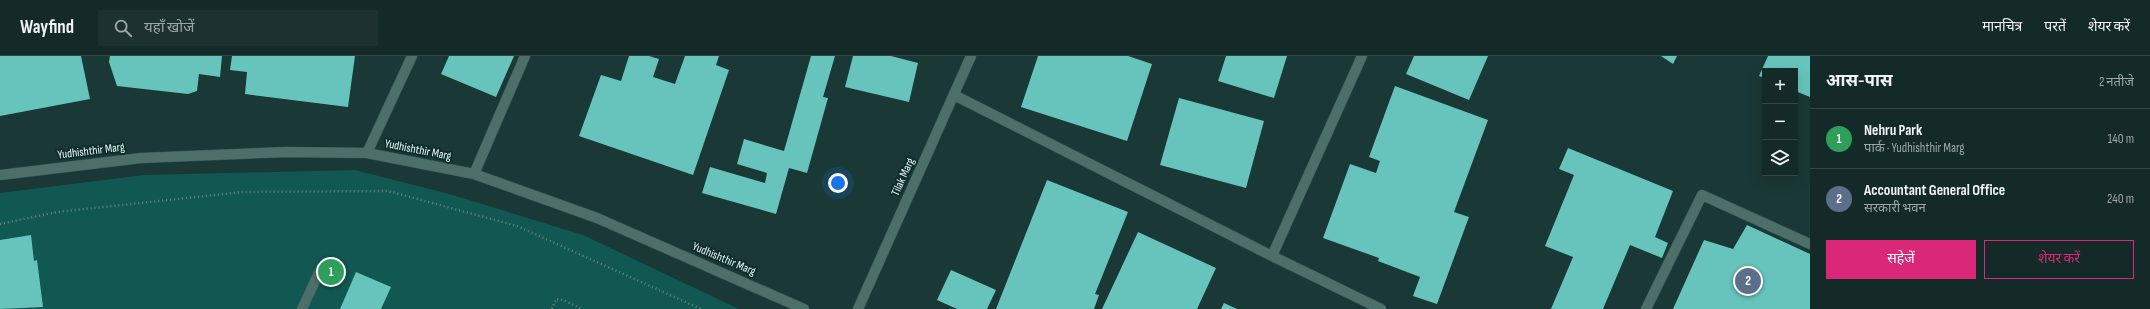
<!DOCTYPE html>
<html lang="hi">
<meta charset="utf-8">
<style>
:root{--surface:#142a28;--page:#1d3230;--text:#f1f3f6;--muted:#9da7a8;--line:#334645;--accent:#db2777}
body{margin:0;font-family:"Sofia Sans Condensed","Noto Sans Devanagari",sans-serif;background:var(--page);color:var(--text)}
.controls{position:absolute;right:12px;top:12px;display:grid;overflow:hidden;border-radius:0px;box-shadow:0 4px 16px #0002}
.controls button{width:36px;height:36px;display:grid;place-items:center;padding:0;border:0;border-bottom:1px solid var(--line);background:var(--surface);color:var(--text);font:20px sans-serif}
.you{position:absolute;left:838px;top:127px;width:14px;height:14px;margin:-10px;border:3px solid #fff;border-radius:50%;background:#1a73e8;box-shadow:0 0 0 6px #1a73e833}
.badge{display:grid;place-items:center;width:26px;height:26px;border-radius:50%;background:var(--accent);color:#fff;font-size:13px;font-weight:700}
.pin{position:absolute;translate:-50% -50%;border:2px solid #fff;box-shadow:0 1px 4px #0006}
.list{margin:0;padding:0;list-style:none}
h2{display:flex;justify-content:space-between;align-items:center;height:52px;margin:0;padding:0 16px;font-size:17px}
h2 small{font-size:13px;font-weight:400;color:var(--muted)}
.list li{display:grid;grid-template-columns:26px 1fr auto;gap:12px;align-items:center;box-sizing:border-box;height:60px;padding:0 16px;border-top:1px solid var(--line)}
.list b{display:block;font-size:15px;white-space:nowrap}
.list p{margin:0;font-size:13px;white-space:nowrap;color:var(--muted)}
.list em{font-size:13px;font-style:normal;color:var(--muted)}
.actions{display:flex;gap:8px;padding:12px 16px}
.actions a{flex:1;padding:9px 0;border:1px solid var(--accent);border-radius:0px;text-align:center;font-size:14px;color:var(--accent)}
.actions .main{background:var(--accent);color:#fff}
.icon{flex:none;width:22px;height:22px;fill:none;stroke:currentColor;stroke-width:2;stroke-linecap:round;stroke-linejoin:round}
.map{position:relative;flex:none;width:1810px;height:253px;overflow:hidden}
header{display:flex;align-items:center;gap:24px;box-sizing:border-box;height:56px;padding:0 20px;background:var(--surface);border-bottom:1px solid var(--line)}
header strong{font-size:19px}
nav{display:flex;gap:22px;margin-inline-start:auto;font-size:14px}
.search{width:280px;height:36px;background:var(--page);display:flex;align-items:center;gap:10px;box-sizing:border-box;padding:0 14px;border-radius:0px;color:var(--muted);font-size:15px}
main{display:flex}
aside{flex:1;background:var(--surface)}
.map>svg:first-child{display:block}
</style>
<header>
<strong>Wayfind</strong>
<div class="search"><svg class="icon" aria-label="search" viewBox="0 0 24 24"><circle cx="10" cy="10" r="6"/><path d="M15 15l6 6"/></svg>यहाँ खोजें</div>
<nav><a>मानचित्र</a><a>परतें</a><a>शेयर करें</a></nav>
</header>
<main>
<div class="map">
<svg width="1810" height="253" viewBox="0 0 1810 253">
<rect width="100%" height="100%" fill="#1a3835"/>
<path fill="#115752" d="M355 114 453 139 583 179 739 253H0V137L144 119Z"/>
<path fill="#66c4bc" d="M0 0H81L90 43 0 60Z
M110 0H222L220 21 199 18 197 35 188 38 117 30 109 6Z
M232 0H355L348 51 245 38 247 16 230 14Z
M449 0H514L496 41 441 18Z
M629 0H649L659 3 653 21 675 28 685 0H719L716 9 729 14 693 119 579 80 601 19 621 25Z
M811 0H835L823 41 828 42 807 117 789 112 776 158 702 137 710 111 765 127 767 117 737 108 744 83 784 95Z
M853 0H891L918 7 909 46 845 31Z
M1038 0H1128L1152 8 1127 85 1021 51Z
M1226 0H1287L1274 42 1218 25Z
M1414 0H1488L1469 44 1406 18Z
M1661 0H1677L1673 8Z
M1768 0H1810V41L1795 35V15H1765V22L1759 20Z
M1395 30 1488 64 1454 156 1469 161 1437 248 1413 240 1420 221 1378 205 1379 202 1323 182 1350 108 1376 117 1380 105 1369 101Z
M1179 42 1264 65 1246 132 1160 109Z
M1568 92 1673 135 1655 181 1668 187 1662 202 1630 189 1603 253H1551L1573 201 1545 190 1574 119 1559 113Z
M1047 124 1128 156 1095 238 1099 239 1094 253H996Z
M1747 169 1810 198V253H1673L1704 184 1733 193Z
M1138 176 1216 212 1197 253H1102Z
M31 179 34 205 37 204 43 251 0 253V184Z
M951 214 996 234 987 253H957L937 244Z
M356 216 391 231 381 253H340Z
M1224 247 1237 253H1221Z"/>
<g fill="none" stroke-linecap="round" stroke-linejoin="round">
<defs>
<path id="minor" d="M954 39 1272 200 1362 0
M367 97 412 0
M474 118 525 0
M0 119 141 102 287 96 367 97 474 118 597 162 804 253
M1272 200 1381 253
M302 253 321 212
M858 253 971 0
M1646 253 1702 139 1810 188"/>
</defs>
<use href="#minor" stroke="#385351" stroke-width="11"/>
<path stroke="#6c8583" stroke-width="2.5" stroke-dasharray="1 3" stroke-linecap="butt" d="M0 168 57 156 242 136 388 135 517 170 701 253
M552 253 556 243 563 244 582 253"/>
<use href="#minor" stroke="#4e6e6a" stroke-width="10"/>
</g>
<g text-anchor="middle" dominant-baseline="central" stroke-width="4" stroke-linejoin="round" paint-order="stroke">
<g font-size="12" fill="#e6f7f5" stroke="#0f2e2b">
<text transform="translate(418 94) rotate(11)">Yudhishthir Marg</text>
<text transform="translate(91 95) rotate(-7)">Yudhishthir Marg</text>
<text transform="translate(903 121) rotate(-66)">Tilak Marg</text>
<text transform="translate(724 203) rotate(23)">Yudhishthir Marg</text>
</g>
</g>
</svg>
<div class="controls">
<button>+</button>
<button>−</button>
<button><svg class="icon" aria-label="layers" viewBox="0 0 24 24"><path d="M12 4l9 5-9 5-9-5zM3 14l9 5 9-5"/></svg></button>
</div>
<div class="you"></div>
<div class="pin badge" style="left:331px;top:216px;background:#2e9e5b">1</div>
<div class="pin badge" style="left:1748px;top:225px;background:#5c6f8a">2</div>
</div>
<aside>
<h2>आस-पास<small>2 नतीजे</small></h2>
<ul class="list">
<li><span class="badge" style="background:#2e9e5b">1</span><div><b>Nehru Park</b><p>पार्क · Yudhishthir Marg</p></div><em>140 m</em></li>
<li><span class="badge" style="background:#5c6f8a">2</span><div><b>Accountant General Office</b><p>सरकारी भवन</p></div><em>240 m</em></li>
</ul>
<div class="actions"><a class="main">सहेजें</a><a>शेयर करें</a></div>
</aside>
</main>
